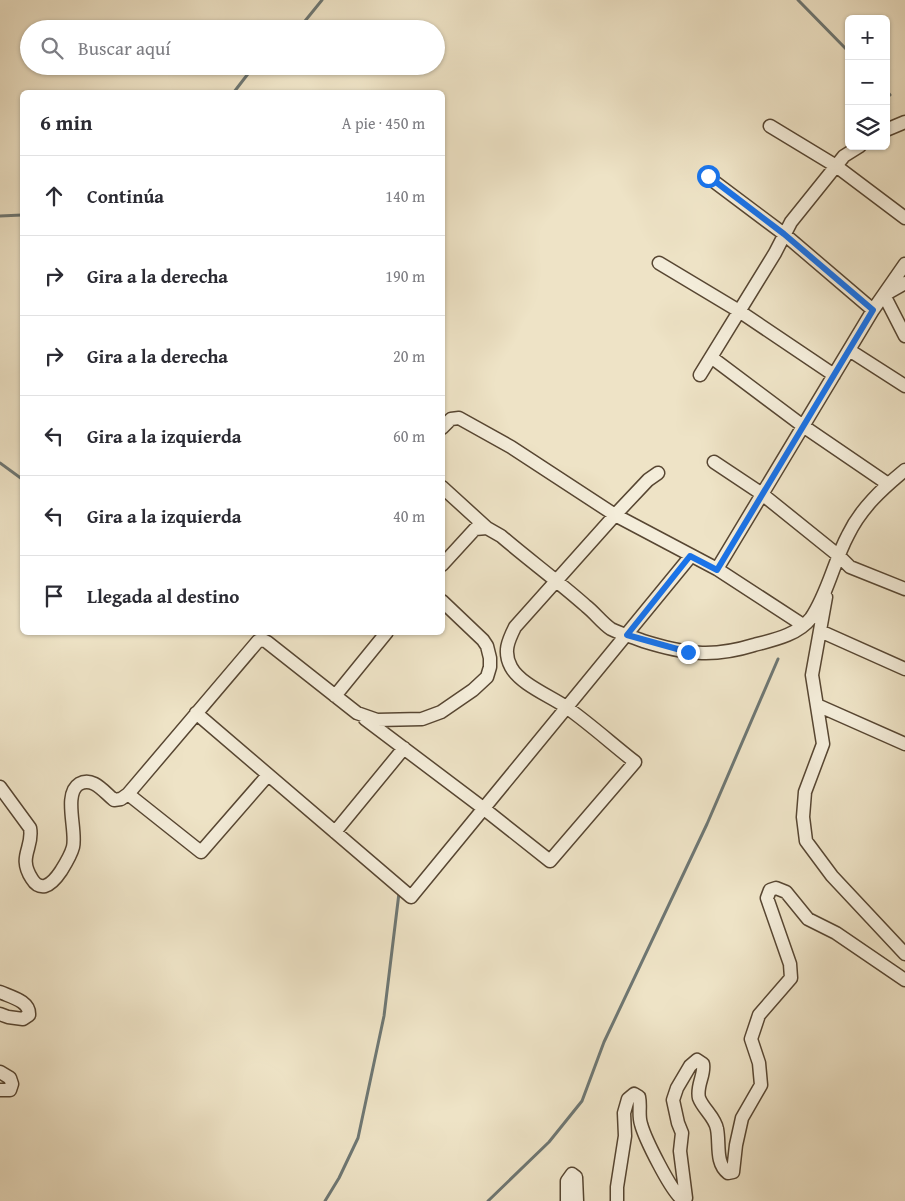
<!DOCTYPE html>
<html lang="es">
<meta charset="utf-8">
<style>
:root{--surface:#fff;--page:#f7f7f7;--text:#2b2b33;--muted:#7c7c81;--line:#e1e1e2}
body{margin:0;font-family:"Gentium Book Plus",serif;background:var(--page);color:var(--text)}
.controls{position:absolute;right:15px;top:15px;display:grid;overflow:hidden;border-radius:8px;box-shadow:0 1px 4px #0004}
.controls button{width:45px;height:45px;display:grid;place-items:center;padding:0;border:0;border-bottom:1px solid var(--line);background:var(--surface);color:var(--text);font:25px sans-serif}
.stop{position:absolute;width:15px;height:15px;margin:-11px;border:4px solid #1a73e8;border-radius:50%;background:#fff}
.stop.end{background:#1a73e8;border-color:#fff;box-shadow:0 1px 5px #0008}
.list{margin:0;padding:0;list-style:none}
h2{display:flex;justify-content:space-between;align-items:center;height:65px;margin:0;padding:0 20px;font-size:21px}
h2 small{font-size:16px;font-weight:400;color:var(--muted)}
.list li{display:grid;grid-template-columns:32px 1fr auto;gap:15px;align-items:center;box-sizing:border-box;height:80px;padding:0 20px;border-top:1px solid var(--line)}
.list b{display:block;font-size:19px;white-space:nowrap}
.list em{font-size:16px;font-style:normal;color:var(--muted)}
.icon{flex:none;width:28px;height:28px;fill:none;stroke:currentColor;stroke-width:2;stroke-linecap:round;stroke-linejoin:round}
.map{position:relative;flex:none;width:905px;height:1201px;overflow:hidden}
.search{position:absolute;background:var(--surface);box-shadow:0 1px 4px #0004;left:20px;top:20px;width:425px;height:55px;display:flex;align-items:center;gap:12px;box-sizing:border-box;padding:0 18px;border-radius:28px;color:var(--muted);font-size:19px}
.panel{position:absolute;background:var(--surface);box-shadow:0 1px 4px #0004;left:20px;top:90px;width:425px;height:545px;border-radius:8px}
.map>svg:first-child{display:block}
</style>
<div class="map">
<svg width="905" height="1201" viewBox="0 0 905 1201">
<rect width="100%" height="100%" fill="#eee3c6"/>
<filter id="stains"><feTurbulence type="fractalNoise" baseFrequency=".004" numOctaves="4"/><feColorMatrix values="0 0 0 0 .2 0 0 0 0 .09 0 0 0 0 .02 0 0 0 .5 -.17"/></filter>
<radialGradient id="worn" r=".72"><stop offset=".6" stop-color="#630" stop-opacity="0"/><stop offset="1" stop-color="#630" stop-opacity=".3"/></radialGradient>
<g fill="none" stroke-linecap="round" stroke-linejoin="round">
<path stroke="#6e7773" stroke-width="3" d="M798 0 849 52
M296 29 305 21 322 0
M886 90 890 95
M234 92 254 66
M0 216 22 215
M0 463 22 479
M325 1201 339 1178 358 1138 384 1016 399 893
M488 1201 549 1142 582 1101 604 1042 707 824 778 659"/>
<defs>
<path id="minor" d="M770 126 836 166 905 218
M886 130 905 122
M708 177 784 234 873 310
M659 263 739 311 834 375
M905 283 884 295 905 336
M849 350 905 386
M711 357 803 426 888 484
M700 375 775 253 791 222 844 156 860 146
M442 428 451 419 459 418 511 447 615 515 717 569 873 310 905 264
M714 462 762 494 839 556 850 567 905 589
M442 487 487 528
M442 565 475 529 487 528 501 536C529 560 559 582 586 606 595 613 602 623 611 629 621 634 633 637 643 641 685 654 712 658 754 645 773 640 798 635 811 618 828 593 834 561 848 535 861 508 882 489 905 470
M717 569 803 625
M826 597 812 675 823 744 805 792 803 817 806 841 832 876 905 954
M820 631 905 669
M335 696 387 632
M817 705 905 744
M196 713 411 897 690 557
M365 719 483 808 550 861 635 762C612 744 590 724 566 707 550 696 520 684 511 667 503 652 508 641 515 627L615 515 648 480 658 473
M0 787 30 828C34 848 17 856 32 879 35 884 39 887 45 886 52 884 57 877 61 871 66 863 71 855 73 847 77 831 63 794 79 784 93 776 104 792 114 800L121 799 128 794 258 641 263 640 267 642 357 713 377 720 422 719 441 712 473 690 487 677 490 667V658L487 646 483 640 442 601
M128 794 201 852 268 775
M335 832 404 748
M0 992C11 997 30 1001 29 1015L23 1019 8 1017 0 1014
M0 1072 10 1078 12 1084 10 1090H0
M567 1201V1181L572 1174 576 1177 577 1201
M617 1201V1187L625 1136 624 1113 628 1099 634 1094 639 1097C641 1106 638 1115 641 1124 645 1139 671 1191 682 1199L686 1198 680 1151 682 1133 678 1123 673 1100 677 1088 690 1066 697 1060 703 1064C705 1075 696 1086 699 1098 703 1109 715 1117 717 1129 720 1144 715 1163 728 1173L733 1172 736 1145 742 1118 761 1085 759 1063 751 1039 759 1015 791 978 790 964 767 898 770 890 776 888 786 892 808 919 836 933 905 980"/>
</defs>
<use href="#minor" stroke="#574632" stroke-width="15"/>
<use href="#minor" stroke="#f4edda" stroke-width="12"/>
</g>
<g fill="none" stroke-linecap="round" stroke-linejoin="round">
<path stroke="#1a73e8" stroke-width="6" d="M688 652 627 635 690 556 717 570 873 310 784 234 708 176"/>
</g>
<rect width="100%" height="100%" filter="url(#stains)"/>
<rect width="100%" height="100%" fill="url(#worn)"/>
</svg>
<div class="controls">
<button>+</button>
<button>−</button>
<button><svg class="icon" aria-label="layers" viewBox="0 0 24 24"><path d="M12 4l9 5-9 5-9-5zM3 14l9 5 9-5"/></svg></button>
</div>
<div class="stop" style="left:708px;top:176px"></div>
<div class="stop end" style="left:688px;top:652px"></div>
<div class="search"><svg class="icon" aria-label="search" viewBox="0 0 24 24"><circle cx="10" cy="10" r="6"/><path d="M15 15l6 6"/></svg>Buscar aquí</div>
<section class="panel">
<h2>6 min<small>A pie · 450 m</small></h2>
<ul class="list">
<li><svg class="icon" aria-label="ahead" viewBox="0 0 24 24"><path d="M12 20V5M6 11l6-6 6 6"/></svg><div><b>Continúa</b></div><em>140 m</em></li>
<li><svg class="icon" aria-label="right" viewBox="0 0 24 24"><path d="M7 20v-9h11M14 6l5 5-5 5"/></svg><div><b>Gira a la derecha</b></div><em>190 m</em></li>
<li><svg class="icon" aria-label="right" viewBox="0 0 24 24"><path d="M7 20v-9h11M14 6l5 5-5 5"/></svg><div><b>Gira a la derecha</b></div><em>20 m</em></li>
<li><svg class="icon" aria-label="left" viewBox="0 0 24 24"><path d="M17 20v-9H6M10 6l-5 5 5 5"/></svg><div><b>Gira a la izquierda</b></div><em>60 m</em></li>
<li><svg class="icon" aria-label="left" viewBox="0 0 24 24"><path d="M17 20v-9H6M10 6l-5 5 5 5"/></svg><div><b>Gira a la izquierda</b></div><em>40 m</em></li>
<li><svg class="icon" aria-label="arrive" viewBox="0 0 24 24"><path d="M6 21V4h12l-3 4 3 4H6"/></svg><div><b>Llegada al destino</b></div></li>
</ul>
</section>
</div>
